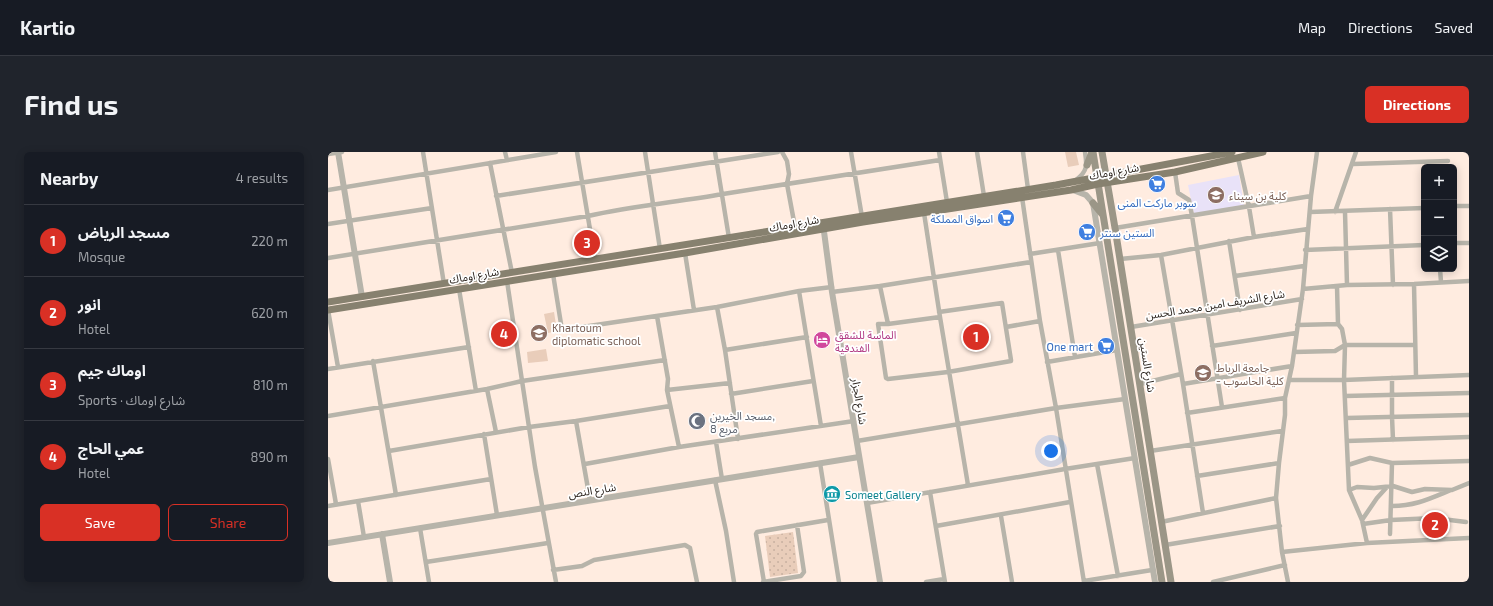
<!DOCTYPE html>
<meta charset="utf-8">
<style>
:root{--surface:#171b24;--page:#20242c;--text:#f1f3f6;--muted:#9ea1a6;--line:#363941;--accent:#d93025}
body{margin:0;font-family:"Exo 2","Noto Sans Arabic",sans-serif;background:var(--page);color:var(--text)}
.controls{position:absolute;right:12px;top:12px;display:grid;overflow:hidden;border-radius:6px;box-shadow:0 2px 10px #0003}
.controls button{width:36px;height:36px;display:grid;place-items:center;padding:0;border:0;border-bottom:1px solid var(--line);background:var(--surface);color:var(--text);font:20px sans-serif}
.you{position:absolute;left:723px;top:299px;width:14px;height:14px;margin:-10px;border:3px solid #fff;border-radius:50%;background:#1a73e8;box-shadow:0 0 0 6px #1a73e833}
.badge{display:grid;place-items:center;width:26px;height:26px;border-radius:50%;background:var(--accent);color:#fff;font-size:13px;font-weight:700}
.pin{position:absolute;translate:-50% -50%;border:2px solid #fff;box-shadow:0 1px 4px #0006}
.list{margin:0;padding:0;list-style:none}
h2{display:flex;justify-content:space-between;align-items:center;height:52px;margin:0;padding:0 16px;font-size:17px}
h2 small{font-size:13px;font-weight:400;color:var(--muted)}
.list li{display:grid;grid-template-columns:26px 1fr auto;gap:12px;align-items:center;box-sizing:border-box;height:72px;padding:0 16px;border-top:1px solid var(--line)}
.list b{display:block;font-size:15px;white-space:nowrap}
.list p{margin:0;font-size:13px;white-space:nowrap;color:var(--muted)}
.list em{font-size:13px;font-style:normal;color:var(--muted)}
.actions{display:flex;gap:8px;padding:12px 16px}
.actions a{flex:1;padding:9px 0;border:1px solid var(--accent);border-radius:6px;text-align:center;font-size:14px;color:var(--accent)}
.actions .main{background:var(--accent);color:#fff}
.icon{flex:none;width:22px;height:22px;fill:none;stroke:currentColor;stroke-width:2;stroke-linecap:round;stroke-linejoin:round}
.map{position:relative;flex:none;width:1141px;height:430px;overflow:hidden;border-radius:6px}
header{display:flex;align-items:center;gap:24px;box-sizing:border-box;height:56px;padding:0 20px;background:var(--surface);border-bottom:1px solid var(--line)}
header strong{font-size:19px}
nav{display:flex;gap:22px;margin-inline-start:auto;font-size:14px}
.intro{display:flex;align-items:center;justify-content:space-between;box-sizing:border-box;height:96px;padding:0 24px}
h1{margin:0;font-size:28px}
.button{padding:10px 18px;border-radius:6px;background:var(--accent);color:#fff;font-size:14px;font-weight:700}
main{display:flex;gap:24px;padding:0 24px}
aside{flex:1;background:var(--surface);border-radius:6px;box-shadow:0 2px 10px #0003}
.map>svg:first-child{display:block}
</style>
<header>
<strong>Kartio</strong>
<nav><a>Map</a><a>Directions</a><a>Saved</a></nav>
</header>
<div class="intro"><h1>Find us</h1><a class="button">Directions</a></div>
<main>
<aside>
<h2>Nearby<small>4 results</small></h2>
<ul class="list">
<li><span class="badge">1</span><div><b>مسجد الرياض</b><p>Mosque</p></div><em>220 m</em></li>
<li><span class="badge">2</span><div><b>انور</b><p>Hotel</p></div><em>620 m</em></li>
<li><span class="badge">3</span><div><b>اوماك جيم</b><p>Sports · شارع اوماك</p></div><em>810 m</em></li>
<li><span class="badge">4</span><div><b>عمي الحاج</b><p>Hotel</p></div><em>890 m</em></li>
</ul>
<div class="actions"><a class="main">Save</a><a>Share</a></div>
</aside>
<div class="map">
<svg width="1141" height="430" viewBox="0 0 1141 430">
<defs>
<pattern id="park-dots" width="8" height="8" patternUnits="userSpaceOnUse"><rect width="8" height="8" fill="#e9cdba"/><path d="M2 2h.1M6 6h.1" fill="none" stroke="#c8b0a0" stroke-width="1.8" stroke-linecap="round"/></pattern>
</defs>
<rect width="100%" height="100%" fill="#ffece0"/>
<path fill="#e9e2f8" d="M911 23 916 53 866 62 860 33Z"/>
<path fill="url(#park-dots)" d="M465 380 470 421 442 425 437 384Z"/>
<path fill="#e9cdba" d="M737 0H748L751 13 740 15Z
M226 160 229 179 220 181 216 162Z
M218 197 220 209 200 211 199 200Z"/>
<g fill="none" stroke-linecap="round" stroke-linejoin="round">
<path stroke="#b7b4aa" stroke-width="4.5" d="M95 0 116 132
M177 0 179 8
M249 0 267 107
M317 0 332 97
M387 0 401 86
M454 0 459 9 461 22 459 32 467 75
M523 0 534 65
M611 0 619 50
M649 0 656 44
M695 0 700 37
M0 2 14 0
M910 6 921 55 926 85
M162 11 184 121
M1025 12 1120 9
M847 20 850 41 861 48 864 64 894 255
M748 28C760 19 759 13 757 0
M0 38 228 0
M168 44 450 0
M694 45 712 169 728 256 756 430
M1126 54H1141
M1062 57 1065 133
M982 60 1096 56
M1007 60 1028 0
M1017 60 1019 133
M596 61 612 165 640 333
M0 72 104 56
M787 76 983 44
M901 89 912 158
M1126 91H1141
M730 98 747 205
M977 98 1096 93
M357 101 366 158
M702 102 772 91
M833 103 855 232 875 361
M0 106 260 64C304 54 350 50 395 42 468 31 540 19 612 8
M792 107 833 103 926 85 980 77
M1112 117 1113 130
M225 122 234 178 389 155 471 139 504 135
M907 124 976 114
M179 129 207 315 228 430
M1086 132 1088 225
M552 134 560 172H550L558 226 560 227 620 220 683 209V208L674 151 611 160
M131 137 148 239
M975 137 1019 133 1086 132 1141 129
M471 139 493 274
M504 140 552 134 703 110
M389 155 397 198 410 287
M0 158 10 215
M329 164 340 227 339 238 351 295
M560 172 612 165
M969 173 1010 172
M678 175 712 169
M803 175 974 147
M884 194 968 181
M397 198 479 185
M966 200 1007 199 1017 193 1014 177 1010 172 1009 134
M45 209 68 343
M719 210 789 198
M0 217 141 195
M1064 226V265L1065 288
M961 228H1016L1141 223
M812 232 853 222
M855 232 964 214
M159 237 168 280
M339 238 402 231
M403 242 485 229
M1017 244 1141 241
M859 261 957 246
M0 264 159 237 194 229 337 208
M1019 266 1141 263
M248 269 262 348
M156 282 169 363
M529 289 728 256 797 247
M1019 289 1141 285
M388 290 394 327
M61 299 201 275 248 269 342 254
M822 299 954 279
M0 307 8 352
M492 311 511 430
M257 312 351 295 526 269
M769 312 790 424
M1020 313 1042 306 1064 311 1141 309
M869 324 951 311
M387 328 398 379 406 430
M1021 338 1029 335 1046 336 1065 334 1084 340 1097 337 1124 338 1141 331
M602 340 617 430
M30 349 36 385
M539 351 737 317 807 306
M0 354 163 327
M1064 354C1087 354 1101 347 1123 338
M673 364 684 430
M1034 368 1049 346 1059 335
M833 370 948 346
M1035 372 1063 368 1106 366 1138 370
M608 374 742 350
M92 376 101 430
M1062 382 1064 311
M1039 391 1034 368 1021 338 1016 228 1017 193H1087
M837 393 952 374
M954 400 1039 391 1141 386
M98 410 220 391
M225 418 254 414 266 408 357 393 362 396 369 430
M756 429 824 418
M435 430 473 424 476 420 469 373
M436 430 428 382 429 380 500 368
M598 430 616 427
M885 430 957 413
M960 430 954 400 948 346 951 311 957 263V246L964 214 975 137 983 44 989 0"/>
<path stroke="#b7b4aa" stroke-width="6" d="M10 0 34 145
M745 38 758 43 765 51 827 430
M495 72 504 140 552 430
M54 382 62 430
M0 391 531 305"/>
<path stroke="#9b9687" stroke-width="7" d="M765 0 834 430
M774 0 787 76 843 430
M759 13 764 0
M765 51 774 62"/>
<path stroke="#87816f" stroke-width="7" d="M0 150 728 33 904 0
M0 158 357 101 535 70 743 38 770 32 847 20 935 0"/>
</g>
<defs>
<symbol id="supermarket-disc" viewBox="-11 -11 22 22"><circle r="9.5" fill="#3f7fe0" stroke="#fff"/><path d="M-6-5.5h2.5l.6 2H6L4.5 2H-2.5L-4.4-4H-6ZM-1.5 3.2a1.3 1.3 0 1 0 .1 0ZM3 3.2a1.3 1.3 0 1 0 .1 0Z" fill="#fff"/></symbol>
<symbol id="university-disc" viewBox="-11 -11 22 22"><circle r="9.5" fill="#8d6e63" stroke="#fff"/><path d="M0-5L7-2L0 1L-7-2ZM-4 1L0 2.5L4 1V4Q0 6-4 4Z" fill="#fff"/></symbol>
<symbol id="school-disc" viewBox="-11 -11 22 22"><circle r="9.5" fill="#8d6e63" stroke="#fff"/><path d="M0-5L7-2L0 1L-7-2ZM-4 1L0 2.5L4 1V4Q0 6-4 4Z" fill="#fff"/></symbol>
<symbol id="hotel-disc" viewBox="-11 -11 22 22"><circle r="9.5" fill="#d1479c" stroke="#fff"/><path d="M-6-4.5h1.5V1H6V5H4.5V3h-9V5H-6ZM-4 0a1.8 1.8 0 1 1 3.6 0ZM.5 0V-2.5h3Q6-2.5 6 0Z" fill="#fff"/></symbol>
<symbol id="mosque-disc" viewBox="-11 -11 22 22"><circle r="9.5" fill="#6b7280" stroke="#fff"/><path d="M3.5-4.9A6 6 0 1 0 3.5 4.9A5 5 0 1 1 3.5-4.9Z" fill="#fff"/></symbol>
<symbol id="museum-disc" viewBox="-11 -11 22 22"><circle r="9.5" fill="#0f9aa8" stroke="#fff"/><path d="M0-6L6-3V-2H-6V-3ZM-5-1h2V3h-2ZM-1-1h2V3h-2ZM3-1h2V3H3ZM-6 4H6V6H-6Z" fill="#fff"/></symbol>
</defs>
<g fill-rule="evenodd">
<use href="#supermarket-disc" x="819" y="22" width="20" height="20"/>
<use href="#university-disc" x="878" y="33" width="20" height="20"/>
<use href="#supermarket-disc" x="668" y="56" width="20" height="20"/>
<use href="#supermarket-disc" x="749" y="70" width="20" height="20"/>
<use href="#school-disc" x="201" y="171" width="20" height="20"/>
<use href="#hotel-disc" x="484" y="178" width="20" height="20"/>
<use href="#supermarket-disc" x="768" y="184" width="20" height="20"/>
<use href="#university-disc" x="865" y="211" width="20" height="20"/>
<use href="#mosque-disc" x="359" y="259" width="20" height="20"/>
<use href="#museum-disc" x="494" y="332" width="20" height="20"/>
</g>
<g text-anchor="middle" dominant-baseline="central" stroke-width="3.5" stroke-linejoin="round" paint-order="stroke">
<g font-size="11" fill="#2f2721" stroke="#fff">
<text transform="translate(786 19) rotate(-10)">شارع اوماك</text>
<text transform="translate(466 71) rotate(-10)">شارع اوماك</text>
<text transform="translate(146 123) rotate(-10)">شارع اوماك</text>
<text transform="translate(887 152) rotate(-9)">شارع الشريف امين محمد الحسن</text>
<text transform="translate(820 213) rotate(81)">شارع الستين</text>
<text transform="translate(532 249) rotate(81)">شارع الجزار</text>
<text transform="translate(264 338) rotate(-9)">شارع النص</text>
</g>
<g font-size="11" fill="#785e54" stroke="#fff" text-anchor="start">
<text x="901" y="43">كلية بن سيناء</text>
<text x="224" y="175">Khartoum<tspan x="224" dy="13">diplomatic school</tspan></text>
<text x="888" y="215">جامعة الرباط<tspan x="888" dy="13">- كلية الحاسوب</tspan></text>
</g>
<g font-size="11" fill="#366cbe" stroke="#fff" text-anchor="end">
<text x="829" y="50" text-anchor="middle">سوبر ماركت المنى</text>
<text x="665" y="66">اسواق المملكة</text>
<text x="772" y="80" text-anchor="start">الستين سنتر</text>
<text x="765" y="194">One mart</text>
</g>
<g font-size="11" fill="#b23c85" stroke="#fff" text-anchor="start">
<text x="507" y="182">الماسة للشقق<tspan x="507" dy="13">الفندقية</tspan></text>
</g>
<g font-size="11" fill="#5b616d" stroke="#fff" text-anchor="start">
<text x="382" y="263">مسجد الخيرين,<tspan x="382" dy="13">مربع 8</tspan></text>
</g>
<g font-size="11" fill="#0d838f" stroke="#fff" text-anchor="start">
<text x="517" y="342">Someet Gallery</text>
</g>
</g>
</svg>
<div class="controls">
<button>+</button>
<button>−</button>
<button><svg class="icon" aria-label="layers" viewBox="0 0 24 24"><path d="M12 4l9 5-9 5-9-5zM3 14l9 5 9-5"/></svg></button>
</div>
<div class="you"></div>
<div class="pin badge" style="left:648px;top:185px">1</div>
<div class="pin badge" style="left:1107px;top:373px">2</div>
<div class="pin badge" style="left:259px;top:91px">3</div>
<div class="pin badge" style="left:176px;top:182px">4</div>
</div>
</main>
